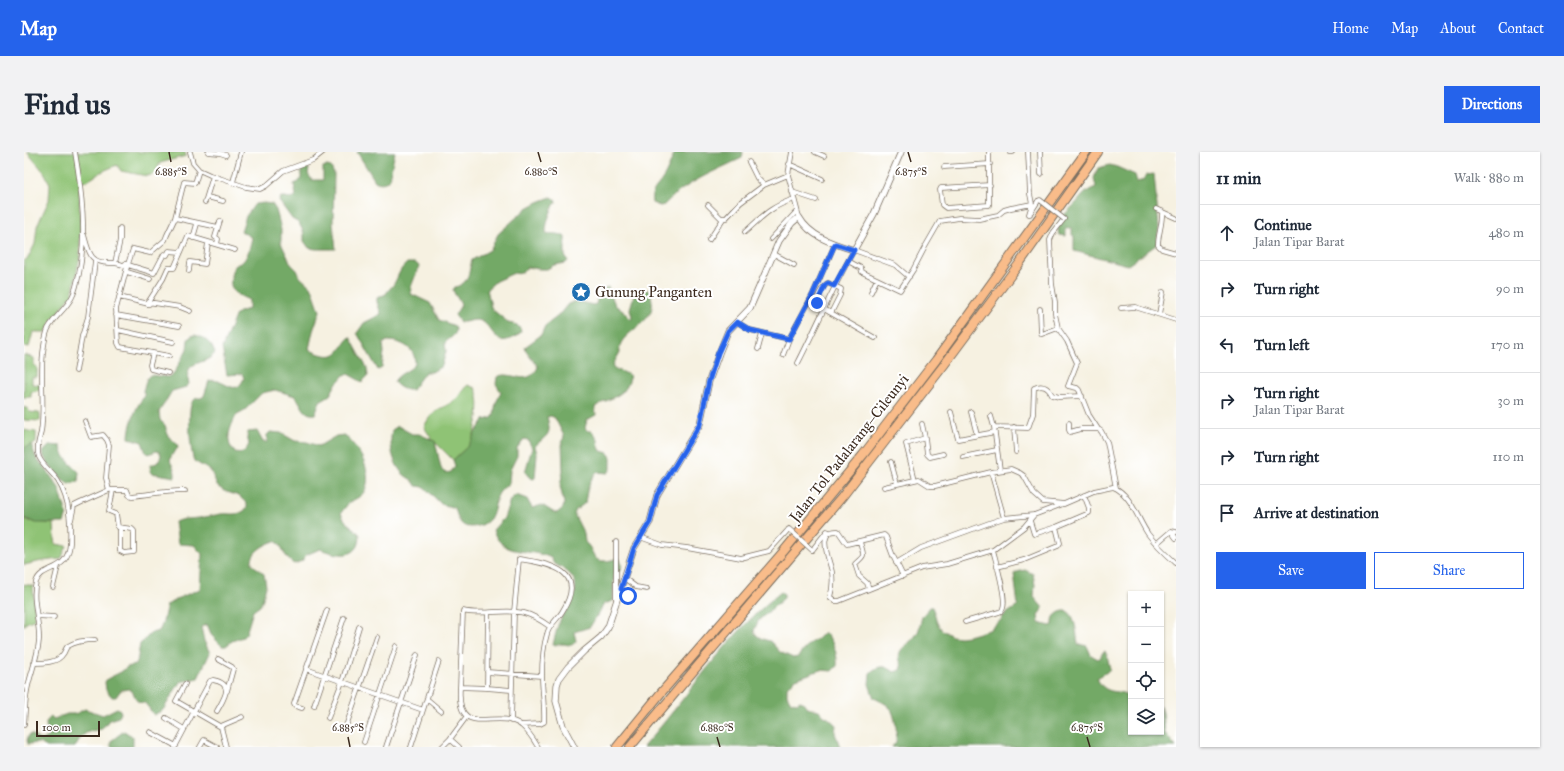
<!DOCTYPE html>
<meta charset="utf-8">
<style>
:root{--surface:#fff;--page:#f2f2f3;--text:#1f2937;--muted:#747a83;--line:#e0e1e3;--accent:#2563eb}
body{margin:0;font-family:"IM FELL Great Primer",serif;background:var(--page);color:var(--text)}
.controls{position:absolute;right:12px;bottom:12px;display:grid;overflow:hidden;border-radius:0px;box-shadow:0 1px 3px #0004}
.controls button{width:36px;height:36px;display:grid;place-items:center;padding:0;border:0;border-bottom:1px solid var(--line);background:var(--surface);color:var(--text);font:20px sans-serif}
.scale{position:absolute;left:12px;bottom:10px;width:64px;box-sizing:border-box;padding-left:4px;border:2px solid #3b2a1e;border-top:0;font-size:11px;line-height:14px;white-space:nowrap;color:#3b2a1e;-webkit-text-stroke:3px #fff;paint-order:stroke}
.stop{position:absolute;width:12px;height:12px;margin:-9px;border:3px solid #2563eb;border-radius:50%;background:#fff}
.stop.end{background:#2563eb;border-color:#fff;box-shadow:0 1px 4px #0008}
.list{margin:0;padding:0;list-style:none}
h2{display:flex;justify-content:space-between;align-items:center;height:52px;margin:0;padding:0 16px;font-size:17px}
h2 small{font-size:13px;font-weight:400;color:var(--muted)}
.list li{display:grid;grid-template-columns:26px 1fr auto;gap:12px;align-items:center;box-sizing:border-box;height:56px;padding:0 16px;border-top:1px solid var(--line)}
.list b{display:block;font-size:15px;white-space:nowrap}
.list p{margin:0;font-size:13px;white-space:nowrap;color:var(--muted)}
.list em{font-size:13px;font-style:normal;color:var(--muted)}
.actions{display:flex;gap:8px;padding:12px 16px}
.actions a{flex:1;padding:9px 0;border:1px solid var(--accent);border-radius:0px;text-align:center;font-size:14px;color:var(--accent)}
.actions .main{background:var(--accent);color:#fff}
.icon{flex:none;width:22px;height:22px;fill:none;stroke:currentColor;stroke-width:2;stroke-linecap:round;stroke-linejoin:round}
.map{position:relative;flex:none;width:1152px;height:595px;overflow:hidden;border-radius:0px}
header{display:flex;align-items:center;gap:24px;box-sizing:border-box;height:56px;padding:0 20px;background:var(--accent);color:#fff}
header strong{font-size:19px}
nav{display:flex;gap:22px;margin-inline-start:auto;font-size:14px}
.intro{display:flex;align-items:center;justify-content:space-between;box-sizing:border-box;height:96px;padding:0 24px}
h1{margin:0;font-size:28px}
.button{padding:10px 18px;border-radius:0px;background:var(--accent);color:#fff;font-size:14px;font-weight:700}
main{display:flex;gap:24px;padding:0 24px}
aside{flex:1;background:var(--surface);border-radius:0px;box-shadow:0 1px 3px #0004}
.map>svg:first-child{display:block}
</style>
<header>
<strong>Map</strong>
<nav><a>Home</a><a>Map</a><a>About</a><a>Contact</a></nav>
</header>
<div class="intro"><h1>Find us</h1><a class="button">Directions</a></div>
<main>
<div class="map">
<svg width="1152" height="595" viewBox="0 0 1152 595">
<rect width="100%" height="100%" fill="#fff"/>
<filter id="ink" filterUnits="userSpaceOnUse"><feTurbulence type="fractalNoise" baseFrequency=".025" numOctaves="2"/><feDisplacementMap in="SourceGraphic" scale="8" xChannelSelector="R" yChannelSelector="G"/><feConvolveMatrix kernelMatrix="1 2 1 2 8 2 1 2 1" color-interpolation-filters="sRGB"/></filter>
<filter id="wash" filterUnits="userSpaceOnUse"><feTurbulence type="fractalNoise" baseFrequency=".012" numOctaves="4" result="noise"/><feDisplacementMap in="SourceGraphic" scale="16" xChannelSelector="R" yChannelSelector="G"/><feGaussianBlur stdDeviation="0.9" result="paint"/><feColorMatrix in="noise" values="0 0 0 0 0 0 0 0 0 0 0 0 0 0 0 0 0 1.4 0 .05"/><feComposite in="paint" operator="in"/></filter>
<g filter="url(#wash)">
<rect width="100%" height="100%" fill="#f6f1e1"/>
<path fill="#8fc374" stroke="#657649" d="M3 0H161L162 4 136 11 130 22 123 24 97 19 93 13 79 19 65 28 55 31 56 69V104L48 143 27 170 22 180H9L5 195 0 194V109L4 106 11 92 13 74 25 48 26 32 20 20Z
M0 203 10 206V213L13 215V225H8V232L17 233 16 238 7 240V245H1L0 247Z
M444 233 451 236C459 249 453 280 445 293 441 298 434 303 429 308L408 287 400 275C411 253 416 260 432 247 437 243 437 238 444 233Z
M0 255 4 257 5 260 16 261V269L0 268Z
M0 277 4 279 12 280V291L2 295 0 297Z
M0 366 4 369 30 372 31 387 32 392 43 394 37 407 18 409 0 413Z
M0 432 9 434 11 467 2 471 0 474Z"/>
<path fill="#73a966" stroke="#576a42" d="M333 0H371L365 28C361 31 356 32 351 29Z
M651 0H719L718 6C691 19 660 31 640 53L636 54 628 51C626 38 633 36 639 26 643 20 648 7 651 0Z
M1086 13 1093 15 1111 23 1113 30 1120 28 1122 23 1130 22 1135 76 1132 93 1104 113 1050 99V84L1048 83V76H1042V84L1035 83C1031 69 1042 61 1051 52 1060 43 1059 40 1072 35L1070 26 1074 16Z
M303 14 307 15 310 22 309 72 312 97H292L285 96 280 89V81L275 71 268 67 255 49 257 45 268 46 272 44 270 32 275 30 277 26V18L285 16 284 22 288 28H299V15Z
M527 45 530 46 532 50C526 60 522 70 522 81 529 83 534 80 541 85V104L544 109 542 111 530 113 523 117H515L503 115C499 120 497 123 490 121L472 129 463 137 467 155 469 158 485 171 493 173 496 176 497 180C493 184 489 187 483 188 471 192 467 173 457 169 450 166 443 171 436 170L431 163 437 153C435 147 431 144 429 138L431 135C446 131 444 121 448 108L466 98 474 82 503 56 514 50Z
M240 51 248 52 252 58 255 69 257 78V91L267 112 273 118 276 125 288 136 296 159 289 179 285 197C289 200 295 202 300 203 317 206 316 194 326 185L343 216 344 224 338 230 324 222 320 223 312 232 306 243 296 249 291 262C279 264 278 251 271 244L251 238 238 241 221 258 213 262C207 273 199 290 211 300 219 302 222 299 225 292L223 284 224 280 233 279 239 290H243V283L246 280 257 281 271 289 283 290 295 294 312 284 320 283C334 294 351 321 340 340 336 346 330 347 325 351 322 354 319 358 317 361 320 371 330 375 336 383 336 409 312 403 296 397L282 403 278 409 270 412C259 406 260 393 251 389 241 392 226 400 228 412L240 422 242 434 238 450 236 454 229 459 222 482 219 485 208 489 202 494H198L188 484 183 472 177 475 180 489 186 501 174 526 156 530 139 558 130 563 121 551 114 550 108 539 105 537 97 538 92 545H88L82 538 81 530 83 527 97 520 103 515 111 513 113 510 116 492 127 481 135 479C140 471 140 462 143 453 153 446 164 442 176 437L178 402 170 393 154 392 151 370C159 366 166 367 175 366 182 365 190 363 197 362 207 361 215 365 223 356V352L215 344 200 339 193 334 187 319 170 309C166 299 164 263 167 253 168 249 170 248 173 246H177L180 244 185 229C199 224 211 248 220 226L218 222 203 223 198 196 212 162 215 160 225 157V148C214 143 205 140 207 126 207 122 208 117 211 114 214 111 219 111 221 107 225 101 226 93 228 86L217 79 222 64 231 52Z
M383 111H392L395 114 387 135V142L406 151 415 168 431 174C435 183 426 185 421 191L422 199 418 214 408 220H401L388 238C381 239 374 235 370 230 374 221 385 220 391 212 392 196 377 189 363 189L359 192 360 200 358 216 354 218 333 181 340 171 357 162 353 150V146L362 142C364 137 369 135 371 130 375 122 376 117 383 111Z
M584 135 591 153 600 160 607 168 608 165 606 157 611 139 619 137 626 139C627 144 629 151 628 155 625 175 592 182 596 200L590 211 589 215C593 219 600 219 606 224 604 245 585 245 571 255L572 263 563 268 561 276 564 279H568L574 288 575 295 577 299 584 301 587 305V317L584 321 573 320C564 330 563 338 561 351L552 358 550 362 560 382 561 390C571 398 567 410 581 409 586 409 590 407 595 406 597 409 599 415 596 419L593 418 590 422 589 449 580 452 566 475 550 480 552 489C547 496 545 492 539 492 535 492 534 494 529 493 531 484 533 474 537 466 539 462 542 459 544 456 558 433 552 422 530 412L527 406C506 395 479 407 469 378L480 366 486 348 492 343 503 347 508 356 518 353 529 360 533 361 539 356 540 351 536 334 539 319 538 291 540 284 531 266 527 264 523 265C528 283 524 282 511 294L513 302 511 326 510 327 506 326 501 320 508 296 504 288 500 287 493 296V304L486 318 485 331C481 335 475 339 473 345 471 350 471 356 469 361 466 370 457 375 447 375 435 375 434 366 431 356L417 352 400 335 392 334C388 326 384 327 378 321 368 309 365 293 368 278L374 274 388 282H395L411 289 417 316C419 321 422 321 427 320L431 314 429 308 444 294 451 281 460 268 468 266 470 263 472 251 477 240 472 232 473 225C487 217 503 237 514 215 509 207 504 205 501 195L517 183 521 174 534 164 544 152 552 149 569 153 572 152 574 144 579 137Z
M170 183C180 184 188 192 191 201 181 215 158 206 165 232L162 235 148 239 135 260 136 268 141 273 144 284 153 292 154 296C138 312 152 309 151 325L127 321 126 313 133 311 137 304 136 300 132 299 125 302 122 301 118 290 105 286C105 274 112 252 121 244L119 239 123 226 126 223 144 225 150 221 163 197 164 188 166 185Z
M7 292 13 308 19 313 35 336 43 362 40 371H12L0 366V297L2 295Z
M26 293 37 294C37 304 48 313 55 320L54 330 44 332C36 325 19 310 19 300Z
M1001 418 1009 422 1011 433 1010 445 1019 456 1014 463 1015 471 1026 474 1029 473C1029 466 1029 464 1036 460 1052 453 1052 482 1054 492L1063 494 1067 503 1074 507 1076 506 1079 500 1081 499 1083 503 1086 517 1083 520 1073 526C1082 548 1102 533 1107 549 1109 555 1107 572 1107 580H1137V554L1139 561 1141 581 1152 595H868C869 593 871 592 872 590 874 583 871 561 866 556 862 551 856 549 850 546L845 532 846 521C854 513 862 513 870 520L877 518 878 514C869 496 884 495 892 483 896 478 896 471 898 465 900 461 904 458 906 455H908L911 463 913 471 918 478 928 484 936 485 944 484 965 478 976 469 980 463 994 454 990 422 993 420Z
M757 440 760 442V446L735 468 730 478 731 482 738 487 746 489 756 500 769 506 774 505 784 492 793 487 800 480C809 487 814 503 813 514L808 519 796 518 772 527 763 535V543L767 550 773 551 776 549 779 550C785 559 785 556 795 558L800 564 803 565 812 573 811 581 816 595H619C665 544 702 483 757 440Z
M93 556 96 558 97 561 95 565 85 568 78 577C62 580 59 580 51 595H23L15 591 4 592 3 588 5 583 8 582 14 587 17 588C23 586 27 585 27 578L23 577C21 571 22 569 27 565L30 567 43 562H51L61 557 79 563Z
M100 579 109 585V595H87V589Z"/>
</g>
<g filter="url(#ink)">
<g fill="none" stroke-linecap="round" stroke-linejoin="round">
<defs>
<path id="minor" d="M166 0 169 11 175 18 186 23 222 35 236 37 242 34 259 19 289 8 299 0
M184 0 196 1 202 3
M768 0 764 23 775 65
M791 0 800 4
M965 0V53L922 56 918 53 916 38 917 36 966 33
M986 0H989
M1004 0 1006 42 1008 52
M1016 0 1017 22
M725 10 733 26 740 33 764 23
M765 12 798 27
M920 15 966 12
M209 30 217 0
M768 40 792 48
M183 45 199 49
M181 50 189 24
M684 53 697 66H702L716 51 740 33
M1132 57 1152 66
M1138 59C1139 71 1134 82 1134 93L1138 97 1152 101
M1007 60 1014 49
M151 66 194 75
M1040 67 1029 81 1026 88 1028 132 1031 150V162L1034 176 1043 189 1053 211 1044 234 1053 236 1055 238 1065 263 1074 277 1077 279 1083 290 1092 336
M721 80C739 64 746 55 770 47
M60 83C65 101 66 112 88 111 93 111 98 112 103 115L92 157 94 191 96 195 145 204
M169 86 173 72
M747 87 773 59
M685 88 699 67
M193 92 194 87 191 85 196 69
M750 102 770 113
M824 109 837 116 838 120 876 138 889 118 901 95 916 69 935 66 955 67 974 63 980 58 987 56 1008 52 1005 62H1006
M91 111 96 88V76
M101 112 130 121 140 102 143 103 145 99 157 100
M104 112 109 97 126 101 141 88 143 83 151 66 160 30 171 31 175 18
M165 119 166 110 181 112 184 91
M103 120 126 127
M847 140 853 127
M95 145 125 152
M124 150 156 155 166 159
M123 152 139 127 144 116H150L164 84 211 98
M1097 156 1111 155 1152 168
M1016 157 1017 181 1018 182 1034 176
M807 161 816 143 817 137 804 131C800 133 792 145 793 150 793 153 798 155 800 157L851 186
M1135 162 1139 140
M92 163 155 174
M713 170 726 178 765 187
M94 178 149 190
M734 197 738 182
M129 201 126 213 127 217 144 221
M759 203 765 187 788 144 811 92
M774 211C793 174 809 135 830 98L871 113 885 125
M52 219 58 184 64 165 71 109
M927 260 934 287 971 280
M947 260 953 283
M967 264 970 275
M1045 271V278L1046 280 1057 277H1074
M898 272 901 286
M990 275 992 300
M939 305 973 298
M867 310 873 332
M976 318 970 275 1004 276 1009 262 1010 236C1019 232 1024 235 1028 243L1035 245 1058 244
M967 320 980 366
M891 328 882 292 901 286 903 302 906 305 919 302
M860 335 895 327 906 334H911L967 320 987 317 996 321 1000 324 1010 342 1019 350 1040 352 1070 339 1089 335C1107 342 1113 366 1124 382 1132 393 1142 402 1152 411
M87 338H103L105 343 108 344C125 343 143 338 161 339
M89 338 85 359 92 362 94 375 108 377 110 379V400L100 401 96 399V376
M47 368 50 354 56 351 85 338 82 326 85 293 83 288 79 283 67 285 61 269
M1006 369 1010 382 1032 375
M1147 379 1152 386
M616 385 638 393 663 396 717 406 745 399 764 378
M836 390C840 405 842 402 831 412L835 424 843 431 845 437
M1132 392 1147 379 1152 380
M789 397 803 379 806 381
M872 411 897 396 968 370 980 366 1010 363 1039 352
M973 415 1000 408 1034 394 1036 391 1032 375 1065 361V356L1060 343
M879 424 869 404 862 385 860 383 823 392 814 379C791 378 806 409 808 420 809 428 809 436 806 445L811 449H815L898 416 923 412 969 398 1000 375 1010 363
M600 426 612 435 623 437
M29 435 34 414
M597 437 604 444
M592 446V390
M464 461 463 536 436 535 439 459C459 464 480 456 500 461 508 463 518 469 525 474
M14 464 30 465
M941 470 975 460C978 459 978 459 979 456 983 446 972 410 969 398
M194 507 208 515 209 517 203 539
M10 511C19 511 34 511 39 502 41 500 41 496 44 494 52 489 62 488 71 488
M282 517 399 558
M463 520 518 524
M161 532 152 549 197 575 202 595
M436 535C432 590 472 555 497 573 503 578 510 588 514 595
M463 536 487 538
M403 547 417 559
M290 554 320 466
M278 556 271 554 270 552 303 458
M142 566 160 577
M304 566 318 530 335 475
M487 569 490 460 495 407C528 412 564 419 538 460 533 468 525 473 523 482 519 495 518 510 518 524 518 539 521 555 520 570L516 572 497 573
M0 573C1 562 1 550 3 539 6 522 14 505 15 488 16 470 7 447 12 430 18 412 44 422 46 391 47 371 45 346 34 329 28 320 19 314 15 305 12 297 15 288 17 280 21 254 16 227 19 201 20 193 21 184 24 177 30 165 42 157 48 145 52 138 53 129 55 122 63 81 58 41 51 0
M197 574 218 565
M321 577 353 485
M126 580 152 594
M340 590 372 494
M151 595 186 529 189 528C211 532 200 546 193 559
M176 595 180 588 193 595
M362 595 393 503
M387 595 415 509
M418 595 426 587
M435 595 426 587 443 564"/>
<path id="tertiary" d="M550 595 539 574 532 549 533 533 535 527 544 515 560 499 577 485 584 475 605 411 610 396 626 370 633 343 676 272 685 229 695 201 704 179 726 156 755 89 768 71 775 65C786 85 810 92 830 98L850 62 877 0"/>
<path id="motorway" d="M593 595 636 542 759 400 839 303 912 208 1062 0
M606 595 671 517 818 345 920 213 995 112 1074 0"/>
</defs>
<use href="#minor" stroke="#7c7062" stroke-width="5.5"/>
<use href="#tertiary" stroke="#7c7062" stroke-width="7"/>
<use href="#motorway" stroke="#7c7062" stroke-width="10"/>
<use href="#minor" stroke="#fff" stroke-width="4"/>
<use href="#tertiary" stroke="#fff" stroke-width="5.5"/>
<use href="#motorway" stroke="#f9bc8a" stroke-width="8"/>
<defs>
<path id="minor-bridge" d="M1014 49 1016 48 1040 67
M764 378 765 377 788 398 789 397"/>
</defs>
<use href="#minor-bridge" stroke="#7c7062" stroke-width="5.5" stroke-linecap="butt"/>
<use href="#minor-bridge" stroke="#fff" stroke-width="4"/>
</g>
</g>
<g fill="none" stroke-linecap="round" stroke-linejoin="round" filter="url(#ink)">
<path stroke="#2563eb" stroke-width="5" d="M604 444 597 437 610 396 626 370 633 343 676 272 685 229 694 201 704 179 713 170 726 178 765 187 788 144 811 92 830 98 810 134 804 131 801 133 793 151"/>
</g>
<path fill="none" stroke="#3b2a1e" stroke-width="1.5" d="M145 0 147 10M514 0 517 10M884 0 887 10M324 585 326 595M693 585 696 595M1063 585 1066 595"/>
<defs>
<symbol id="sight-disc" viewBox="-11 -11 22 22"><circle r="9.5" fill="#1f6fb2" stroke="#fff"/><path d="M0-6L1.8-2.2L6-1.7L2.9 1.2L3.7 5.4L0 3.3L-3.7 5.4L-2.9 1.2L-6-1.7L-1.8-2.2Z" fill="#fff"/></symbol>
</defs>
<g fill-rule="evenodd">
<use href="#sight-disc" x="546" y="129" width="22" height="22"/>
</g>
<g text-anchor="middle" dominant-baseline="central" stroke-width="4" stroke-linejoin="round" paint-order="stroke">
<g font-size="15" fill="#3b2a1e" stroke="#fff" text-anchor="start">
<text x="571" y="140">Gunung Panganten</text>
</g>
<g font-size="15" fill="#3b2a1e" stroke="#fff">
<text transform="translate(825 296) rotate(-52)">Jalan Tol Padalarang–Cileunyi</text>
</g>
</g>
<g font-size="10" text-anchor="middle" fill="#3b2a1e" stroke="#fff" stroke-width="4" stroke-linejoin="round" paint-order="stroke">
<text x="147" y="23">6.885°S</text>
<text x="517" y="23">6.880°S</text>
<text x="887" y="23">6.875°S</text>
<text x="324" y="579">6.885°S</text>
<text x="693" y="579">6.880°S</text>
<text x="1063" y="579">6.875°S</text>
</g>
</svg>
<div class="controls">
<button>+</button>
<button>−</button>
<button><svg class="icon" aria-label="locate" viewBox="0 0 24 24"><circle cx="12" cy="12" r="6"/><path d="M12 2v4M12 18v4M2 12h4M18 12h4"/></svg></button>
<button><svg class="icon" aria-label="layers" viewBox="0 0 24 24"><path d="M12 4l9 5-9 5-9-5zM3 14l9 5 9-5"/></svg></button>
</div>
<div class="scale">100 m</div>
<div class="stop" style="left:604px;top:444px"></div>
<div class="stop end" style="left:793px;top:151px"></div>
</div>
<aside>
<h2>11 min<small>Walk · 880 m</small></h2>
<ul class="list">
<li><svg class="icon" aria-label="ahead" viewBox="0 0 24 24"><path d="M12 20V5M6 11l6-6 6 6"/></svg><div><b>Continue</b><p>Jalan Tipar Barat</p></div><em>480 m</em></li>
<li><svg class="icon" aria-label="right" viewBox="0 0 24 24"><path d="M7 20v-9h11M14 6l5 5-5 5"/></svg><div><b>Turn right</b></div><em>90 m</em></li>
<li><svg class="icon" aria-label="left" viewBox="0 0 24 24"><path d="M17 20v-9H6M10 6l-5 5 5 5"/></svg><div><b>Turn left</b></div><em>170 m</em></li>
<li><svg class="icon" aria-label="right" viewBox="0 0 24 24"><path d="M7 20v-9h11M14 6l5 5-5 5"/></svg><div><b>Turn right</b><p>Jalan Tipar Barat</p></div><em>30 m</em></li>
<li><svg class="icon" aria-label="right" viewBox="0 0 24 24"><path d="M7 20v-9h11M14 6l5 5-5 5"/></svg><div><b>Turn right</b></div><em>110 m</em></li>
<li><svg class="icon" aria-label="arrive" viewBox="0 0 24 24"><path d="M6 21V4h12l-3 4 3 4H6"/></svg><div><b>Arrive at destination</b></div></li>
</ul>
<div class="actions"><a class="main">Save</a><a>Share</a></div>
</aside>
</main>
